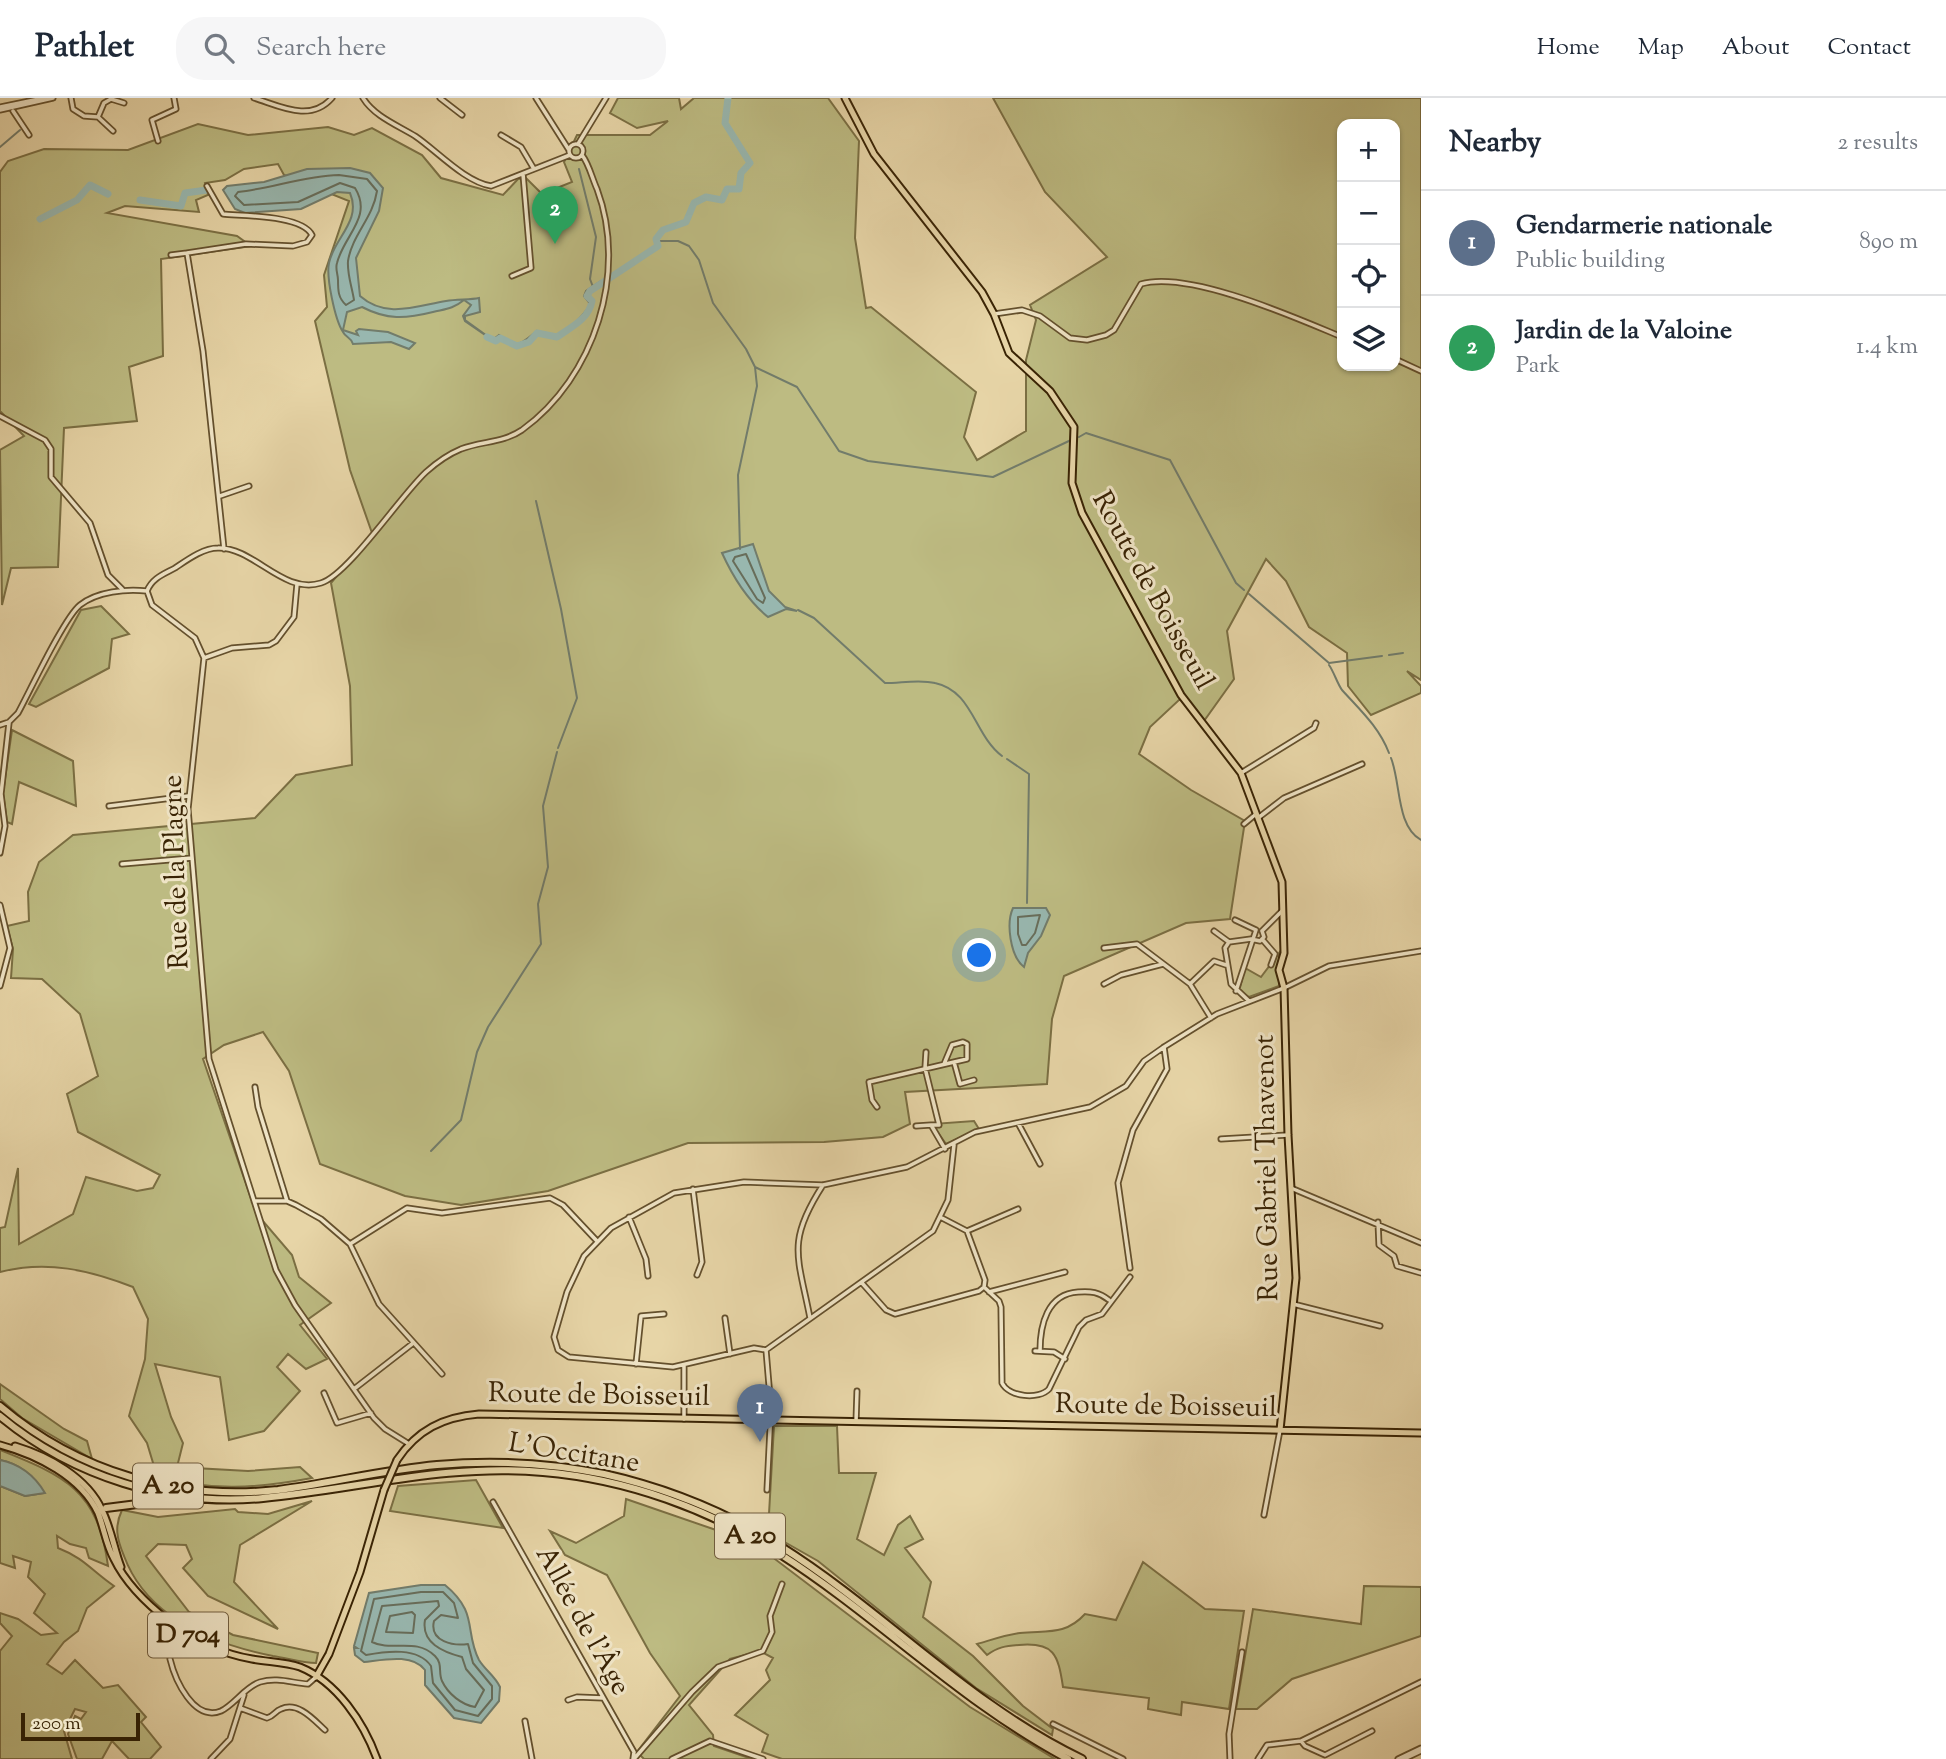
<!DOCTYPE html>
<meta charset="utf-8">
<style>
:root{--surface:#fff;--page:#f6f6f7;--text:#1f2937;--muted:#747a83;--line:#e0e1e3;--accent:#8f2418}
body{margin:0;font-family:"Sorts Mill Goudy",serif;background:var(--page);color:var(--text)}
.controls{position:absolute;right:21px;top:21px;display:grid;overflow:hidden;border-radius:14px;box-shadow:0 2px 5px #0004}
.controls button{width:63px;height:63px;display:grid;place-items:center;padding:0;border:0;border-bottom:2px solid var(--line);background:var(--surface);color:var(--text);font:35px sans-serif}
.scale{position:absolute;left:21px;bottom:18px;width:119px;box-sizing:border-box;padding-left:7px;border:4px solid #392304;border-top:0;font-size:19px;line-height:24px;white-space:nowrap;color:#392304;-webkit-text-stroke:5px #efe4c6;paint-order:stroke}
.you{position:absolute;left:980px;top:858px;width:24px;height:24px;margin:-18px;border:5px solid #fff;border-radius:50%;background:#1a73e8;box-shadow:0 0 0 10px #1a73e833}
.badge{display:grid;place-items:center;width:46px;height:46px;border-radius:50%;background:var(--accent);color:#fff;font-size:23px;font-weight:700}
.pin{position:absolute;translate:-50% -58px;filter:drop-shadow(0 2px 4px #0008)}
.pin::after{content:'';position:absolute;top:37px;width:24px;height:21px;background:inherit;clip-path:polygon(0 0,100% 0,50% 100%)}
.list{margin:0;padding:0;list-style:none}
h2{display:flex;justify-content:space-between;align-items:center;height:91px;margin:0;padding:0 28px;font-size:30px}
h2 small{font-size:23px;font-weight:400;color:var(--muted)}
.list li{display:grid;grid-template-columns:46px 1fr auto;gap:21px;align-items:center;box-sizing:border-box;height:105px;padding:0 28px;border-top:2px solid var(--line)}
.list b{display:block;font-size:26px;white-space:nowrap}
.list p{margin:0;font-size:23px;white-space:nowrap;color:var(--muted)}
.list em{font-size:23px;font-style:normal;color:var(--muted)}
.icon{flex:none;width:38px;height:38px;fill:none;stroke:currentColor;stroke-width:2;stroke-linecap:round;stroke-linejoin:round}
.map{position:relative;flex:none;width:1421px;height:1661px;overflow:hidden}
header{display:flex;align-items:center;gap:42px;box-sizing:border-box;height:98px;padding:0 35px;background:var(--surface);border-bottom:2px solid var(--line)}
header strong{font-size:33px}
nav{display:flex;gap:38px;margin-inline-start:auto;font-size:24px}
.search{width:490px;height:63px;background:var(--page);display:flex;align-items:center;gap:18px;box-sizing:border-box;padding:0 24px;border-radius:28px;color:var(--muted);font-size:26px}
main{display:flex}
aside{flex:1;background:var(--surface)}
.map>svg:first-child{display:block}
</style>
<header>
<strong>Pathlet</strong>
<div class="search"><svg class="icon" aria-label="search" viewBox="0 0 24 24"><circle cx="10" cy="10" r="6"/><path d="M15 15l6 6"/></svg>Search here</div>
<nav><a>Home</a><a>Map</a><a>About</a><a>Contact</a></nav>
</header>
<main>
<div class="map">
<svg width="1421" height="1661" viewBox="0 0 1421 1661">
<rect width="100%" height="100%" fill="#e7d5a7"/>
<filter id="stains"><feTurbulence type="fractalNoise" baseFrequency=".00286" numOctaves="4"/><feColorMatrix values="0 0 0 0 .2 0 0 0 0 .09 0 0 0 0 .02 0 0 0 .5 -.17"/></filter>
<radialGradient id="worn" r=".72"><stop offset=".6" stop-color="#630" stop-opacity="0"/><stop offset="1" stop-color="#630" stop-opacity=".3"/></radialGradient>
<path fill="#bdbb82" stroke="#7b6f43" stroke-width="2" fill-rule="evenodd" d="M618 0H679L681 11 694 0H828L859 43 855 140 866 210 871 209 976 294 964 339 977 362 1026 333V262L1036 222 1030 207 1107 159 1045 94 993 0H1421V582L1407 573 1421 588V595L1371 617 1348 588 1347 555 1309 529 1286 483 1266 461 1227 533 1234 581 1204 623 1180 601 1150 629 1139 656 1191 692 1245 723 1230 821 1186 825 1064 878 1052 921 1047 986 905 994 910 1026 883 1039 824 1044 688 1045 548 1093 461 1107 405 1098 320 1066 289 973 263 934 224 947 203 961 256 1115 292 1157 299 1179 331 1205 300 1227 327 1261 306 1271 288 1256 277 1269 300 1293 264 1333 229 1342 220 1279 155 1266 171 1319 183 1345 177 1369 248 1373 300 1369 312 1380C259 1390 209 1394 157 1378L147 1345 129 1318 145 1261 148 1221 133 1189C89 1172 47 1162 0 1174V1130L5 1129 18 1070 19 1146 73 1116 86 1079 137 1093 153 1090 160 1077 78 1034 67 996 98 978 80 916 42 881 11 880 13 851 7 828 29 823 28 794 39 764 73 737 255 720 296 677 352 667 350 588 331 485 372 435 350 372 315 223 327 209 324 177 349 103 284 77 278 66 244 71 225 82 205 85 208 97 196 102 199 114 125 108 107 115 237 138 251 148 161 161 163 258 129 269 137 323 64 330 58 469 11 470 2 507 0 352 24 338 0 313V74L8 63 44 51 128 52 198 26 248 37 328 29 354 37 372 30 422 57 441 80 503 97 518 81 526 80 542 96 572 84 564 64 577 37H650L668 23 637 30 610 15ZM1342 26H1395V268H1342Z
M101 508 129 536 112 541 109 570 36 609 29 606 81 512Z
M12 632 73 663 76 708 19 684 12 726 7 724 3 695Z
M1279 855V888L1249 899 1239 893 1245 870 1261 879Z
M974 1023 979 1031 946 1046 932 1026Z
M0 1286 64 1331 87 1343 92 1361 22 1320 0 1301Z
M774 1328H837L839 1375H876L857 1441 884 1457 898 1427 910 1418 923 1441 905 1450 931 1484 923 1519 973 1558 1023 1608 1053 1631 1052 1637 976 1590 818 1463 781 1442 761 1426V1419L769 1416Z
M0 1352C65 1378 98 1392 108 1468L89 1460 86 1450 70 1446 57 1438 58 1450C84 1460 92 1473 114 1488L87 1510 78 1533 64 1544 47 1566 62 1576 75 1562 103 1590 118 1587 146 1619 141 1624 161 1649 150 1661H129L112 1643 102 1661H77L68 1636 75 1618 81 1621 86 1614 75 1611 64 1633 72 1661H0V1553L12 1538 0 1525V1515L18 1521 41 1537 57 1535 34 1515 45 1496 28 1479 31 1464 13 1458 15 1470 0 1465V1388L25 1398 44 1395C34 1378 20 1366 0 1362Z
M476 1382 503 1430 390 1413 398 1388Z
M626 1401 716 1432 767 1455 970 1609 1055 1661H782L762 1654 768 1637 735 1617 770 1582 766 1572 773 1560 760 1553 730 1561 689 1607 713 1637 714 1648 752 1661H644L637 1654 680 1598 650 1555 607 1477 565 1457 550 1433 576 1445 624 1418Z
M312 1403 240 1447 234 1484 278 1531 208 1498 183 1470 192 1461 186 1447 158 1446 146 1458 189 1514 233 1537 318 1555 316 1565C302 1565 287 1560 273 1558 213 1546 147 1520 124 1458 117 1441 114 1429 122 1412L158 1419 235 1411 238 1414 268 1416Z
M1143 1464 1205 1511 1244 1513 1229 1611 1182 1604 1181 1617 1148 1611 1149 1600 1063 1589C1058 1556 1054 1544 1019 1547 1005 1548 998 1549 987 1557L977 1546C991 1542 1005 1537 1020 1535 1046 1532 1065 1538 1085 1516L1116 1522Z
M1364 1488 1421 1489V1538L1292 1581 1257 1611H1236L1253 1511 1361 1526Z"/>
<path fill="#98b7af" stroke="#727c6b" stroke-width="2" d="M350 70 370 75 383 90 379 113 356 160 360 198C386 221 416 208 446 203 457 201 470 202 479 200L480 214 465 218V222L490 240 494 241 499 237C520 251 519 247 537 233L553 239 574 227 591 207 584 198 586 193 601 183 588 196 593 206C585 222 569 233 554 240L537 235 529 244 517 248 500 240 494 243 465 223 463 218 471 207 464 202C453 211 445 211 433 214 405 221 387 222 362 209L347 214 343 232 358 237 356 233 359 231 388 234 415 245 409 251 391 244 353 246C351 239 346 240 343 234 335 222 326 179 329 165 334 140 362 123 350 95L337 94 301 111 245 115 235 111 223 92 227 88 264 84 307 71Z
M753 446 769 493 785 509 797 513 786 511 768 519C747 502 733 479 722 455Z
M1013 810H1046L1050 817 1041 838 1028 855 1024 869C1010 858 1006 825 1013 810Z
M0 1362C20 1366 35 1378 45 1395L25 1398 0 1388Z
M421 1487H445C479 1515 464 1533 479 1562 485 1572 495 1578 500 1589L499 1603 481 1625 454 1620 425 1587V1572C412 1555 383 1562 364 1564L355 1557 354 1550H357L354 1548 369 1495Z"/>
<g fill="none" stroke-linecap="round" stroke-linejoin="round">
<path stroke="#686d5a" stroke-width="2" d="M339 77 367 81 377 93C373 120 352 137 348 163 347 176 352 189 354 202L346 207C338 200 338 192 338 182 338 176 335 171 337 165 344 137 373 119 355 90L340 85 298 104 244 107 235 98 238 94C273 90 304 78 339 77Z
M746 456 765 500 763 505 757 501 733 463 735 459Z
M1040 817 1035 835 1026 847H1022L1018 836V819Z
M421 1494H443L454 1505 458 1520 441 1517 434 1523C429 1544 454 1548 468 1546L473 1565 492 1588V1601L478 1618 455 1612 433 1585 431 1568C418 1549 387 1553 366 1557L361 1553 374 1501Z
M438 1503 439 1508 425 1522C421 1545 443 1554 462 1559L466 1571 484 1592 475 1609C462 1607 448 1596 442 1583 438 1574 443 1566 435 1558 416 1539 391 1554 372 1544L382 1508Z
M412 1514 415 1517 413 1535 386 1534 390 1518Z"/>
<path stroke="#727c6b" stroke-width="2" d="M0 49 20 32
M579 71 596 139 590 181 593 189
M659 143H678L689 148 699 162 713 205 746 251 755 269 797 289 839 353 868 363 993 379 1071 342
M1079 339 1086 335 1170 362 1236 485 1244 492
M536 403 561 511 577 600 558 650
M740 451 738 377 757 288 755 269
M1249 496 1329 565 1382 558
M798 512 814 520 885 585C901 585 920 581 935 585 973 593 974 637 1002 658
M1389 557 1403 555
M1329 567C1334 574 1337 585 1342 592 1360 612 1379 629 1389 655
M1391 660C1401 685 1396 728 1421 742
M1007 661 1029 676 1027 805
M431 1053 461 1022 477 954 488 929 541 846 538 806 548 769 543 708 557 654"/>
<path stroke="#98b7af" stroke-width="7" d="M140 102 181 108 185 95 207 92
M40 121 77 102 90 87 108 96
M487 239 496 243 500 240 517 248 529 244 537 235 557 239C571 229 589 221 592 203L587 198 590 193 658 148 656 141 663 132 686 124 694 105 706 99 722 102 727 91H739L741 75 750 65 725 25 728 0"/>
<defs>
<path id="minor" d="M71 0 73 11 84 18 98 19 113 33
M254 0C280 8 310 25 332 0
M363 0C374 18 397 27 415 38 436 52 465 84 491 88L570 57
M440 0 462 17
M536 0 569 52
M0 9 44 0
M0 12 53 0
M13 13 29 37
M98 19 104 5 111 1 124 5
M501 37 521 49 534 71
M158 43 152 22 176 11 174 0
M569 53a7 7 0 1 1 14 0a7 7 0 1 1-14 0Z
M578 46 606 0
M207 88 223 116C243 118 302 117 312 137L307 144 293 148 246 146 187 155 203 253 224 451
M171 157 187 155
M512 178 531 170 523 76
M994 216 1022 212 1040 218 1070 240 1087 242 1106 237 1114 232 1141 186C1189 172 1296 220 1342 239
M1395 261 1421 273
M0 318 45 342 51 351V379L90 425 108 477 122 491
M220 398 249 388
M204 560 232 550 269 547 276 543 294 519 297 486
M0 627 9 624 18 615C30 593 64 520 80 507 98 493 126 491 147 493
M1241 675 1314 630 1316 625
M109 708 188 698
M1258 720 1284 700 1362 666
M1244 726 1256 716
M0 755 5 728 1 696 9 625
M122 766 192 760
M0 807 10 850 0 888
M1235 822 1256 832
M1214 833 1229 844
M1262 833 1283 812
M1262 841 1275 856 1271 867
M1229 844 1225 850 1231 886 1249 903
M1229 844 1251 841 1260 843 1264 839 1262 833
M1104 850 1137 846 1190 886 1211 920
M1104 886 1121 877 1163 866
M1190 886 1214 863 1226 867
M1236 893 1256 832
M926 954 925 970 939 1027H931
M954 964 960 986 974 982
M255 989 258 1009 287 1103
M877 1009 872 1002 869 984 967 961V946L963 944 952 947 944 966
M1018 1025 1040 1066
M916 1028 931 1027 945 1051
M1221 1041 1288 1037
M954 1047 948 1102 933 1133 766 1252 754 1250 673 1269 569 1259 558 1252 554 1239 567 1194 584 1158 611 1130 674 1095 744 1084 823 1087 907 1069 975 1034 1090 1009 1126 988 1144 963 1164 949 1217 916 1284 890 1329 868 1421 853
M1291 1090 1421 1145
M693 1091 702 1164 697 1177
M254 1103H287L296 1107 321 1121 350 1146 379 1206 442 1276
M629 1119 646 1161 648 1178
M1378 1124 1379 1147 1394 1158 1397 1168 1421 1175
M967 1133 1018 1111
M350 1146 407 1110 442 1115 550 1100 563 1107 596 1142
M1130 1170 1118 1085 1133 1032 1167 971 1164 949
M862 1185 886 1212 895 1216 979 1193 984 1189 985 1182 967 1133 942 1120
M984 1189 999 1203 1001 1209 1002 1285C1009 1299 1039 1302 1049 1291L1079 1229 1086 1222 1102 1216 1130 1179
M989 1194 1065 1174
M1293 1206 1380 1228
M725 1220 730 1256
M810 1220C798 1158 786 1144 823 1087
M766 1252 771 1311 767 1392
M1035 1253 1054 1254 1065 1261
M1040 1253C1040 1227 1047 1196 1078 1194 1091 1193 1099 1194 1109 1202
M636 1266 641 1218 664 1216
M684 1267V1321
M354 1291 412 1246
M324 1295 337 1325 371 1315
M856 1324 857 1293
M409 1346 385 1331 374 1320 295 1207 276 1172 209 961 188 711 204 560 195 540 152 507 147 493C152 480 164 476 175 470 187 462 203 450 218 450 254 449 283 497 321 485 348 477 401 397 426 374 436 365 449 356 461 351 482 343 503 345 522 332 595 279 628 174 597 91 592 80 589 66 582 57
M493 1404 634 1654 633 1661
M1264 1417 1280 1332
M170 1561C175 1582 194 1624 221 1613 235 1606 245 1589 260 1584 277 1579 292 1585 308 1586L316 1579
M568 1602 577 1599 603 1600
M240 1610 267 1620C274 1618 275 1613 281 1611 298 1603 314 1622 325 1632
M525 1623 532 1661
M1053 1626 1123 1661
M1301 1643 1305 1648 1325 1657 1372 1633
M211 1661 230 1641 244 1597
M634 1661 692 1594 718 1569 763 1553 772 1534 770 1518 782 1486
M672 1661 710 1643 763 1661
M1230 1661 1229 1636 1242 1554
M1258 1661 1267 1647 1301 1643 1421 1584
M1398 1661 1421 1650
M1404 1661 1421 1653"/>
<path id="major" d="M845 0 874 56 982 194 994 216 1009 255 1050 293 1074 329 1072 385 1082 415 1181 597 1241 675 1282 784 1284 855 1279 872 1284 890 1288 1037 1296 1180 1280 1332
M0 1347C37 1357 81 1379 98 1415 104 1430 106 1447 114 1461 126 1486 148 1507 170 1524 195 1543 222 1556 252 1561 268 1564 285 1564 300 1569 337 1584 364 1625 377 1661
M15 1348C48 1358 87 1379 102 1412 111 1430 114 1451 121 1469
M397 1362C417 1332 443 1319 479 1316L1421 1335
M316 1579 329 1556 360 1474 384 1392"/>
<path id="highway" d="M0 1308C78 1374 177 1403 278 1392 331 1385 384 1372 437 1367 493 1362 549 1365 604 1376 666 1390 726 1414 780 1448 885 1514 969 1607 1082 1661
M0 1318C72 1378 169 1409 263 1400 358 1391 447 1365 543 1374 627 1381 709 1411 780 1456 880 1520 962 1605 1068 1661
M106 1410 161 1403H199"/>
</defs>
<use href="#minor" stroke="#64502d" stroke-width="7"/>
<use href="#major" stroke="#392304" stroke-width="9"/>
<use href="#highway" stroke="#392304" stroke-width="10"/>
<use href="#minor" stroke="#efe4c6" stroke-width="3.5"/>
<use href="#major" stroke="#e7d5a7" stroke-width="5"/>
<use href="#highway" stroke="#e7d5a7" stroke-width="6"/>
<defs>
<path id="major-bridge" d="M384 1392 397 1362"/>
</defs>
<use href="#major-bridge" stroke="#392304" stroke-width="9" stroke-linecap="butt"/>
<use href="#major-bridge" stroke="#e7d5a7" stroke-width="5"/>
</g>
<g text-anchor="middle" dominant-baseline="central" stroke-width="6" stroke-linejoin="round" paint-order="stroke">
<g fill="#efe4c6" stroke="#705d3e" stroke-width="2">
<rect x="133" y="1365.5" width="70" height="45" rx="5"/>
<rect x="715" y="1415.5" width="70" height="45" rx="5"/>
<rect x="148" y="1514.5" width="80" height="45" rx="5"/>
</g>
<g font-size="26" font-weight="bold" fill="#392304">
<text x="168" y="1388">A 20</text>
<text x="750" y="1438">A 20</text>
<text x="188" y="1537">D 704</text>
</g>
<g font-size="28" fill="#392304" stroke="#efe4c6">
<text transform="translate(1152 493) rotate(61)">Route de Boisseuil</text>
<text transform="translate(177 774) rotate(-92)">Rue de la Plagne</text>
<text transform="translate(1268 1070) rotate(-91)">Rue Gabriel Thavenot</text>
<text transform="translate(599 1298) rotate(1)">Route de Boisseuil</text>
<text transform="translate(1166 1309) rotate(1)">Route de Boisseuil</text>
<text transform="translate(574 1356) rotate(9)">L'Occitane</text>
<text transform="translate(582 1523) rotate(61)">Allée de l'Âge</text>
</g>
</g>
<rect width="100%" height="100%" filter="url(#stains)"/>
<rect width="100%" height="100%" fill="url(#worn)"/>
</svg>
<div class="controls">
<button>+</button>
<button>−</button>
<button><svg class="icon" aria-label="locate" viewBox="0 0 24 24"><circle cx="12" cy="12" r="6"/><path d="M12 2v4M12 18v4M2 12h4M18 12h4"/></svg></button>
<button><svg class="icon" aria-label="layers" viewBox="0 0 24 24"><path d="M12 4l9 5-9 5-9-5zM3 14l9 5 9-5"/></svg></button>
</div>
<div class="scale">200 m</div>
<div class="you"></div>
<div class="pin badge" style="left:760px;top:1344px;background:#5c6f8a">1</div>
<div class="pin badge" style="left:555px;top:146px;background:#2e9e5b">2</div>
</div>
<aside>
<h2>Nearby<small>2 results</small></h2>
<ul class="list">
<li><span class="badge" style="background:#5c6f8a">1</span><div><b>Gendarmerie nationale</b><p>Public building</p></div><em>890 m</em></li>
<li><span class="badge" style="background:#2e9e5b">2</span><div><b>Jardin de la Valoine</b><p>Park</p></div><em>1.4 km</em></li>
</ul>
</aside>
</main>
